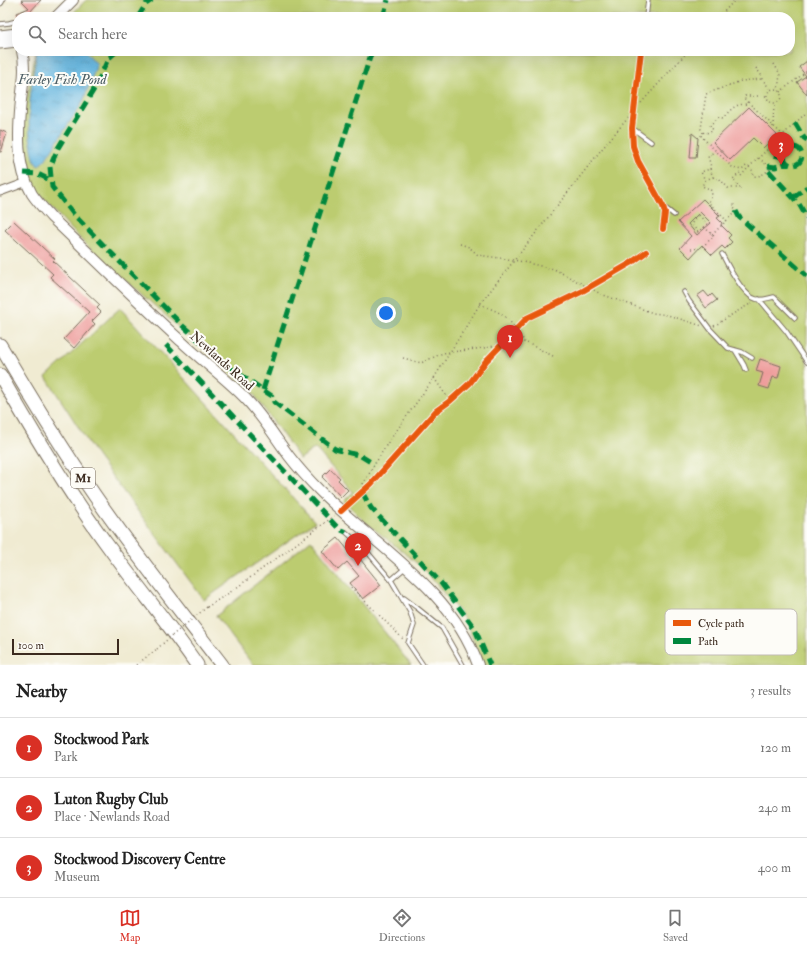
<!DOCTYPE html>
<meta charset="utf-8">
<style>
:root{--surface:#fff;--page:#f2f2f2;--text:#222;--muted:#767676;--line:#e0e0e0;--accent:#d93025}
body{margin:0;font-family:"IM FELL Double Pica",serif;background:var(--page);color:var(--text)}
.scale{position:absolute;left:12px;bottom:10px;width:107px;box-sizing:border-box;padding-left:4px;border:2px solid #3b2a1e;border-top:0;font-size:11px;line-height:14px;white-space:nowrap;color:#3b2a1e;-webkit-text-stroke:3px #fdfcf7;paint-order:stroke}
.you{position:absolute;left:386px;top:313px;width:14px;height:14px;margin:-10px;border:3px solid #fff;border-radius:50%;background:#1a73e8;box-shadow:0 0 0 6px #1a73e833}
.badge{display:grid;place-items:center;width:26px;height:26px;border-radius:50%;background:var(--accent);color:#fff;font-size:13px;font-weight:700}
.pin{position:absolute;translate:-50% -33px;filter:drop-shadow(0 1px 2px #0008)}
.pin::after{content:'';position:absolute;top:21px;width:14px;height:12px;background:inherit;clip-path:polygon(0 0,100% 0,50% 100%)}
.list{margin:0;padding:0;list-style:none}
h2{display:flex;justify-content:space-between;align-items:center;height:52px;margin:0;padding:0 16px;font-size:17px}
h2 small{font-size:13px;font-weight:400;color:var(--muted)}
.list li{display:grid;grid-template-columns:26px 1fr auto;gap:12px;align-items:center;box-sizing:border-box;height:60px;padding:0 16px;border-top:1px solid var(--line)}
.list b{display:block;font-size:15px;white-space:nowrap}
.list p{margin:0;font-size:13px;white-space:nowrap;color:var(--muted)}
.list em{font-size:13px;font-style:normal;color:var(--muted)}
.icon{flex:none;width:22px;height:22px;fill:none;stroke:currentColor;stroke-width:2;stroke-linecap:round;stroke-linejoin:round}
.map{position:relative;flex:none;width:807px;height:665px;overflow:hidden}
.search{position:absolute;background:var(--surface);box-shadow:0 4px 16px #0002;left:12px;right:12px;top:12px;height:44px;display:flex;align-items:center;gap:10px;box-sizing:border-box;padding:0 14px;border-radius:16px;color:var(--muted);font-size:15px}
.sheet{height:232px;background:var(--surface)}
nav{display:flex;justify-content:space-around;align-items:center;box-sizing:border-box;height:56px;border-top:1px solid var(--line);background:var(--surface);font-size:11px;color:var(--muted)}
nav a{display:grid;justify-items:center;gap:2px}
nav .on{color:var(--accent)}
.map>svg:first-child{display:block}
</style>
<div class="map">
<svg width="807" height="665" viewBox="0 0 807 665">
<defs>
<pattern id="water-ripples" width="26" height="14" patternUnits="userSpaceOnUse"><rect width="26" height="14" fill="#63b5df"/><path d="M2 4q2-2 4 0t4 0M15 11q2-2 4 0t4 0" fill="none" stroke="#5393b4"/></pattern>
</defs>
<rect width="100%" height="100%" fill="#fdfcf7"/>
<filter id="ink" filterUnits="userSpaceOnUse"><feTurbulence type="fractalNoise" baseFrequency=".025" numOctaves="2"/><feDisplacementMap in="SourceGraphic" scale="8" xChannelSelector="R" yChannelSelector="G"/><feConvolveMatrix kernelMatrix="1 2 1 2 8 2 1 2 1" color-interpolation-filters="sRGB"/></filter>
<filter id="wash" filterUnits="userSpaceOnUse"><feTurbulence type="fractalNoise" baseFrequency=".012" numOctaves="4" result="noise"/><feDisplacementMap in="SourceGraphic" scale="16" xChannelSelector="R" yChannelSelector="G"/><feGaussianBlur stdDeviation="0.9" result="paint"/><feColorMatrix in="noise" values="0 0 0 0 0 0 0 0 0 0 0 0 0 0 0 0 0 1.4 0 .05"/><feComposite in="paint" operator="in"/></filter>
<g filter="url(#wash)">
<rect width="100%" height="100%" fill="#f0ebd2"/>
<path fill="#bccc6f" stroke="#7c7b46" d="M86 0H807V665H482L465 619 423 568 364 521 344 501 353 492 315 448 300 459 253 393 85 244 30 184 22 121 36 51H790V17H69Z
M120 308 315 522 204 600 97 456 46 377Z
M311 540 411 665H253L216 616Z"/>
<path fill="url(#water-ripples)" stroke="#4f707e" d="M37 51H85L97 64 83 102 45 160 38 166C34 161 33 155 32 149 25 116 32 83 37 51Z"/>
<g id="blocks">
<path fill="#ee9d9c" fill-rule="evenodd" d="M21 0H41L28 14 29 15 19 17 17 13 29 8Z
M807 61V95L797 82 806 76 799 67Z
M749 107 777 135 763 148 753 138 730 160 713 142Z
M0 130 7 133 1 152H0Z
M692 133 698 138 696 158H690Z
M703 199 720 216 717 218 722 223 721 225 731 235 728 238 732 242 725 249 722 246 712 255 702 245 690 258 680 248 691 236 678 222ZM700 212 711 223 697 235 688 224Z
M14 221 55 259 53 261 100 305 97 308 101 312 92 321 95 324 74 348 64 339 89 312 50 277 53 274 5 230Z
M704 291 709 297 712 294 717 300 706 308 697 296Z
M760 359 781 366 778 378 773 377 769 389 759 386 763 373 756 371Z
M330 469 340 478 338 480 348 490 341 497 322 477Z
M338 538 353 556 356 554 381 585 363 599 350 583 359 576 347 562 338 570 322 551Z"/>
</g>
</g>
<g filter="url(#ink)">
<use href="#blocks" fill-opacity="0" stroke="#7a6e5d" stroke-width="1"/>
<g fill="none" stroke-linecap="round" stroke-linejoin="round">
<defs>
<path id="service" d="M646 17 648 0
M0 24 9 23 17 21
M641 51 632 128 633 146 638 161 663 206 665 213 663 229
M632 128 651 142
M664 207 674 215
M722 254C728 266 743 296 756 299 762 301 768 298 774 297L795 318
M684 292 689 301 710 329 728 348 742 352 752 358
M759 299 786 331 807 362
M735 350 744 365 746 370
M346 532 365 549 391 580 406 567
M391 580 410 612 414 625 408 643 423 665
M404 598 416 607 442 628 463 665"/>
<path id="minor" d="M0 2 1 0
M0 192 27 182"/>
<path id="tertiary" d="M0 35 17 33
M0 44 17 42"/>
<path id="secondary" d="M56 17 73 0
M22 51C26 67 23 84 21 100 18 131 16 167 32 194 38 203 45 210 52 218 95 259 137 301 181 341 202 361 226 378 246 399 263 417 275 437 289 456 299 469 309 480 320 491 374 545 452 589 478 665"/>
<path id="motorway" d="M0 345C30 396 61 447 95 496 135 554 179 609 222 665
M0 375C34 435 70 495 111 550 139 589 170 625 197 665"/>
</defs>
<use href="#service" stroke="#7a6e5d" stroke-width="5.5"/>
<use href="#minor" stroke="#7a6e5d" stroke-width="9"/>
<use href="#tertiary" stroke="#7a6e5d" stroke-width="11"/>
<use href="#secondary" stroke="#7a6e5d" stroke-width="12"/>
<use href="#motorway" stroke="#7a6e5d" stroke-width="15"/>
<path stroke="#7a6e5d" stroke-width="1.5" stroke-dasharray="1 3" stroke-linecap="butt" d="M719 17 735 0
M774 64 780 74 778 90
M756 68 761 75 762 79 771 90
M767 96a7 7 0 1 1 14 0a7 7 0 1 1-14 0Z
M780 92 807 71
M748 102 783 135
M641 103 688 51
M773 127 774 103
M703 133 701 129 706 94 741 81 762 79
M746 166 742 170 733 168 701 136 704 132 709 133 713 130 710 125 719 117 723 118C727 114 733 106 739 105 742 104 745 105 748 103L744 98 745 96H767
M749 167 752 170 753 176C759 177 767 173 770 168L759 158
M710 169 713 177 705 180 701 172Z
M710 169 711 167 708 156 712 155 711 154 715 151
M741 176 748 168 807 112
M713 177 716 179 719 178 728 188H740L733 179 740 173
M705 180 702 186 710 189C713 194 712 198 708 202L727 221
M699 215 707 224 698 232 691 224Z
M712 235 736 211 734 208V204
M460 244 469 247 478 255 514 260 554 269 601 294 653 313 668 315 702 326
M691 249 701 248 714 236 704 227
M480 304 498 312 508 319 525 342
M714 326 736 312 752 303
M403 358 421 363 443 353 451 352 484 348 503 344 525 342 555 357
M434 378 450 401
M362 492 363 484 387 444 434 378 480 304 601 150 628 118
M351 587 403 639
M207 607 232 591 334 516
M136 665 157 649"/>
<use href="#service" stroke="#fff" stroke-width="3.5"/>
<use href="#minor" stroke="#fff" stroke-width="7"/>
<use href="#tertiary" stroke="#fff" stroke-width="9"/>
<use href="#secondary" stroke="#fff" stroke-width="10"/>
<use href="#motorway" stroke="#fff" stroke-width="13"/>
<path stroke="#7a6e5d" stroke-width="1.5" stroke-dasharray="1 3" stroke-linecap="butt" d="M157 649 169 638 207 607"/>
<path stroke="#00873e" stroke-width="5" stroke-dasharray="10 5" stroke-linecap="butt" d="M138 17 146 4 152 0
M383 17 388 0
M117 51 108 59 96 86 58 148 50 167 52 187 75 216 183 326 226 365 272 396 274 402 335 449 361 456 374 464
M795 123 804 138 807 140
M773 145 777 149 773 151V155L784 157
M784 156a9 9 0 1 1 18 0a9 9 0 1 1-18 0Z
M768 166 775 167 788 163
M769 171 799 204 807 218
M24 173 38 174 50 180
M793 198 807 187
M736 211 739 217 807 276
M166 345 339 529 346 532
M263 390 372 51
M362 492 371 508 441 583 475 629 490 665"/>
<defs>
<path id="cycleway" d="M641 51 632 128 633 146 638 161 663 206 665 213 663 229
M341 511 371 484 436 411 450 401 470 383 486 361 527 318 581 292 631 263 646 252"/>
</defs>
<use href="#cycleway" stroke="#fdfcf7" stroke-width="8"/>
<use href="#cycleway" stroke="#e8590c" stroke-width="6"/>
</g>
</g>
<g text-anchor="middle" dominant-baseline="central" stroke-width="4" stroke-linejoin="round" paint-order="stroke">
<rect fill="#fdfcf7" stroke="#75695f" stroke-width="1" x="71" y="468" width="24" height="20" rx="3"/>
<g font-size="12" font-weight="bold" fill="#3b2a1e">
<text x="83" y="478">M1</text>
</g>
<g font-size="13" fill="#3b2a1e" stroke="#fdfcf7">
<text transform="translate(222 361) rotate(42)">Newlands Road</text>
</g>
<g font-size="14" font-style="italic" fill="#495b62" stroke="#fdfcf7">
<text x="62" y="79">Farley Fish Pond</text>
</g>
</g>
<rect x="665" y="609" width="132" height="46" rx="6" fill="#fdfcf7" stroke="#c3bdb6" stroke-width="1"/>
<rect x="673" y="620" width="18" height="6" fill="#e8590c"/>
<rect x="673" y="638" width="18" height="6" fill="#00873e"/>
<g font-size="11" fill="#3b2a1e">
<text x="698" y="627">Cycle path</text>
<text x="698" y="645">Path</text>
</g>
</svg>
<div class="scale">100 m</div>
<div class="you"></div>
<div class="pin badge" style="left:510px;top:358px">1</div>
<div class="pin badge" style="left:358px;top:566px">2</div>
<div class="pin badge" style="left:781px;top:165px">3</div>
<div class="search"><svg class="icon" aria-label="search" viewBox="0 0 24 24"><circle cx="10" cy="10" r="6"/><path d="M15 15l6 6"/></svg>Search here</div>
</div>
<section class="sheet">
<h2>Nearby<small>3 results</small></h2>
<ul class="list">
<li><span class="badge">1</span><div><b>Stockwood Park</b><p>Park</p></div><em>120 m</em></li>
<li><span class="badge">2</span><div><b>Luton Rugby Club</b><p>Place · Newlands Road</p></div><em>240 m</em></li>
<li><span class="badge">3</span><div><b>Stockwood Discovery Centre</b><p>Museum</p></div><em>400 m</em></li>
</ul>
</section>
<nav>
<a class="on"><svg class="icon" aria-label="map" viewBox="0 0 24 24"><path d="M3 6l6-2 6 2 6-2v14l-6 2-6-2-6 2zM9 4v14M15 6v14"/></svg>Map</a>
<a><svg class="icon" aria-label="directions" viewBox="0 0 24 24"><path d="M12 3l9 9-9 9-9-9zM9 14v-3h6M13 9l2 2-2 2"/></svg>Directions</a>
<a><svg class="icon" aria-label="saved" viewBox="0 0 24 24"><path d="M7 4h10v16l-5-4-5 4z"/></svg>Saved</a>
</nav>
